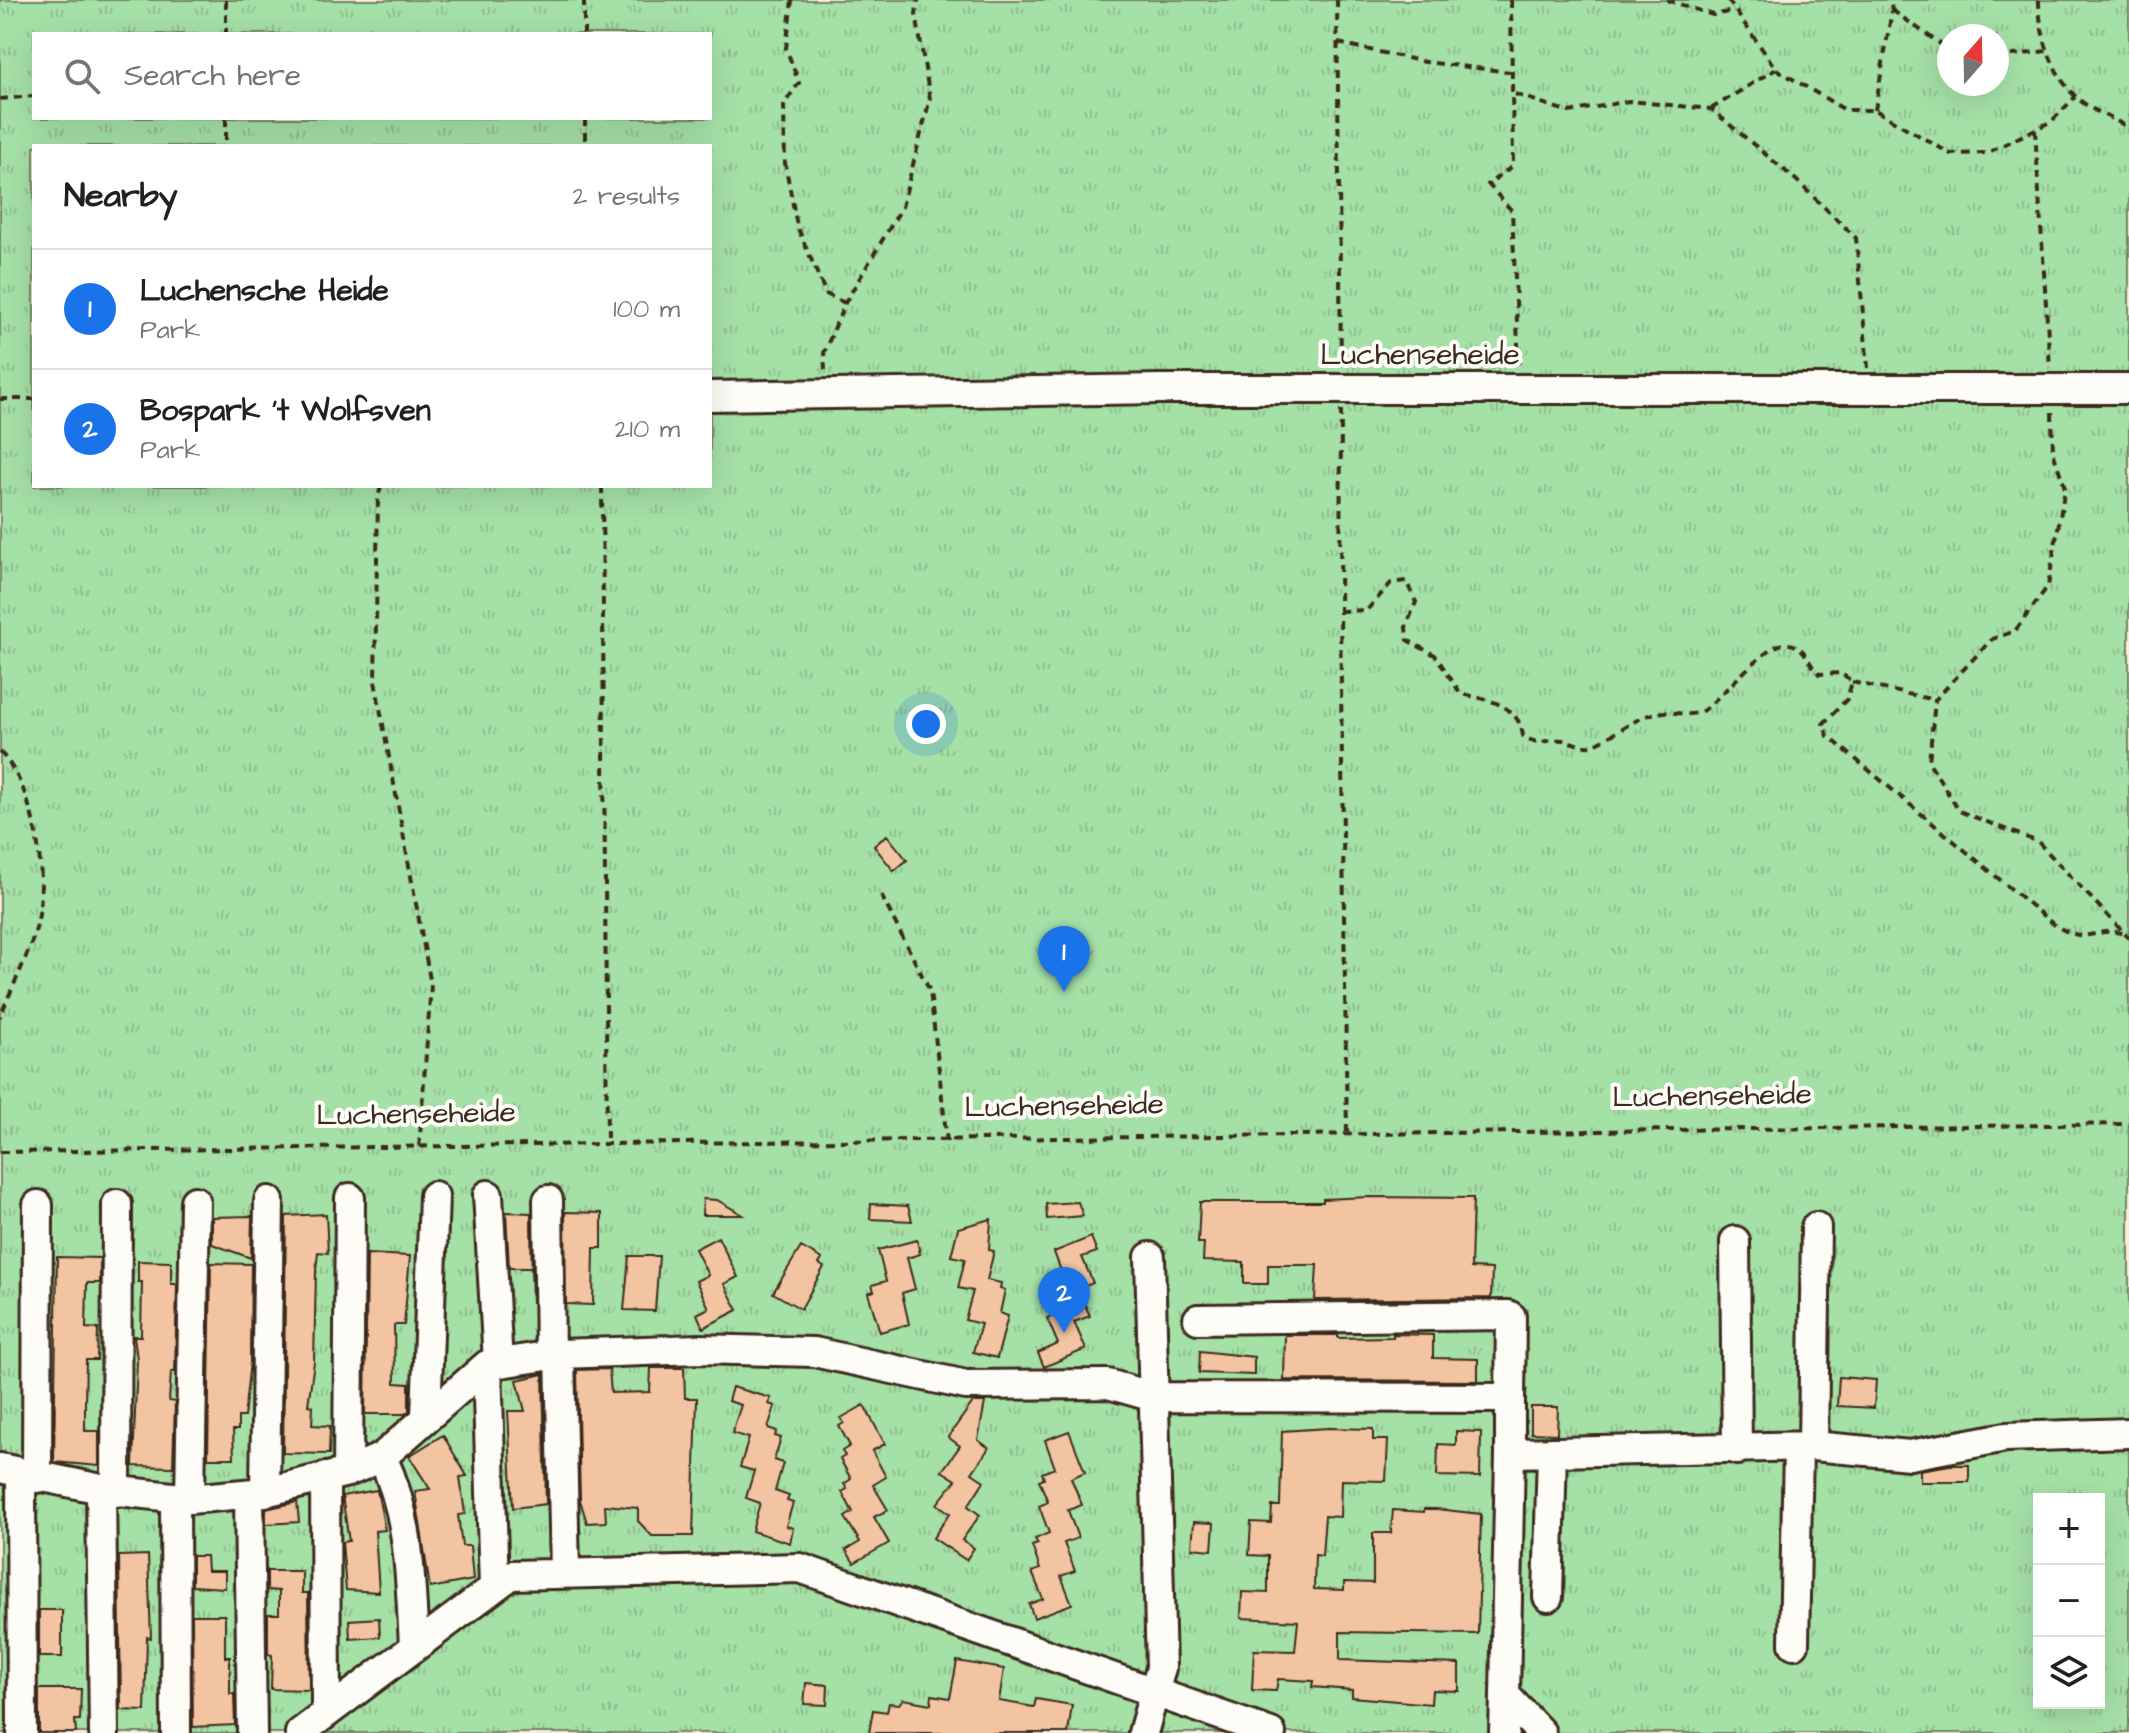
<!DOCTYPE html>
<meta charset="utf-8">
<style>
:root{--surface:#fff;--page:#f6f6f6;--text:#202124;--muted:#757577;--line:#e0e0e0;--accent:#1a73e8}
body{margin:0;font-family:"Architects Daughter",sans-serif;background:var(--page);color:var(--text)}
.controls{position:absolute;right:24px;bottom:24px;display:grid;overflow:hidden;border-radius:0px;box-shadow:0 8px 32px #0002}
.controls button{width:72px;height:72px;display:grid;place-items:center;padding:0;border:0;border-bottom:2px solid var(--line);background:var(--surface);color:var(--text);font:40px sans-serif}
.compass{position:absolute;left:1937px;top:24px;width:72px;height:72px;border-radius:50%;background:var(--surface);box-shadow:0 8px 32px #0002;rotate:20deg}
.you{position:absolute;left:926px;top:724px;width:28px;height:28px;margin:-20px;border:6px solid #fff;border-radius:50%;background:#1a73e8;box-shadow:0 0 0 12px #1a73e833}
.badge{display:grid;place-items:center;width:52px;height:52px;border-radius:50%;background:var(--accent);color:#fff;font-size:26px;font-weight:700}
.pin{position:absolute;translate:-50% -66px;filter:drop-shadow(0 2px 4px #0008)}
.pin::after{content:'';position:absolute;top:42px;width:28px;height:24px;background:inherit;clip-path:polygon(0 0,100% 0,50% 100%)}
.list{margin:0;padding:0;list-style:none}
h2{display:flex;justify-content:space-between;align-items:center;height:104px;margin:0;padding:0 32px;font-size:34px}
h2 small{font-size:26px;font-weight:400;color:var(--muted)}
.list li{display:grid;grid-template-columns:52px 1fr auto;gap:24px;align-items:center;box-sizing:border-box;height:120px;padding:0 32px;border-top:2px solid var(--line)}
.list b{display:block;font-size:30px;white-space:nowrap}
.list p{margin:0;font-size:26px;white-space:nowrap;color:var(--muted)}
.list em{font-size:26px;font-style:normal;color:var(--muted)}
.icon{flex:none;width:44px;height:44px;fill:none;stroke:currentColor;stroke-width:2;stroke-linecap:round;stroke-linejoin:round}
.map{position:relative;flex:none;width:2129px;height:1733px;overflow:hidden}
.search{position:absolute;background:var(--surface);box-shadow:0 8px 32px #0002;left:32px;top:32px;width:680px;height:88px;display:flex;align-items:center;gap:20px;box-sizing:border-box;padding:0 28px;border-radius:0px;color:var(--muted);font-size:30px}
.panel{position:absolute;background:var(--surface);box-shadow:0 8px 32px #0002;left:32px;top:144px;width:680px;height:344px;border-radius:0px}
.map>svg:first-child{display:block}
</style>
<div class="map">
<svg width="2129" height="1733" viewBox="0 0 2129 1733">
<defs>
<pattern id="park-tufts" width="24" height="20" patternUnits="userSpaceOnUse" patternTransform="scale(2)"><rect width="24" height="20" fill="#a5e0a6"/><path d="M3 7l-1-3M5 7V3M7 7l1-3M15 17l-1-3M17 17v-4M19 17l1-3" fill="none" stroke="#8fc08e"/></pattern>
</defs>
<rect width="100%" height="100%" fill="#faebdd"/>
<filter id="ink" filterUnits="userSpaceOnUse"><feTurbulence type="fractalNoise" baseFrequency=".0125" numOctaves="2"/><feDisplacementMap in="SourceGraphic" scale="16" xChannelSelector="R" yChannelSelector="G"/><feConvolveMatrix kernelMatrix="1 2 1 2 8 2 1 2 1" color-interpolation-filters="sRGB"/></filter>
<g filter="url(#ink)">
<path fill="url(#park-tufts)" stroke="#708562" stroke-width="2" fill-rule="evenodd" d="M0 0H2129V1733H0ZM34 34H710V118H34ZM1949 36H1997V84H1949ZM34 146H710V486H34ZM2039 1499H2099V1703H2039Z"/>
<path fill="#f2c4a1" stroke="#3b2a1e" stroke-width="2" d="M887 835 907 860 894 871 874 846Z
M1370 1197 1473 1198 1471 1268 1492 1269 1491 1298 1315 1300 1317 1265H1268V1284H1244V1262L1203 1261 1204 1243H1198L1200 1202H1323V1199Z
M703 1199 717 1200 743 1215H702Z
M1078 1202 1083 1216 1047 1219 1046 1204Z
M871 1204 908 1206 912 1221 870 1219Z
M506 1212 531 1213 532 1303 531 1268H509Z
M565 1212 602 1213V1248H594L593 1305 566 1304Z
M326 1214 328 1253 318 1252 316 1271 314 1362 308 1405 313 1406 312 1425 330 1426 329 1454 283 1453 286 1216Z
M252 1216 251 1258 212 1244V1217Z
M991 1219 989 1250 994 1251 987 1280 1001 1283 1000 1289 1005 1290 1000 1313 1008 1316 997 1358 973 1352 981 1324 965 1320 973 1291 958 1288 965 1259 951 1256 958 1228Z
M718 1237 738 1277 724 1284 738 1310 703 1328 697 1314 709 1308 696 1281 708 1275 695 1249Z
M1091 1237 1097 1252 1082 1257 1093 1283 1078 1289 1090 1316 1074 1322 1086 1349 1044 1367 1038 1353 1058 1344 1047 1318 1056 1314 1047 1293 1053 1291 1050 1285 1064 1279 1054 1252Z
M917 1240 920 1254 907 1258 915 1289 902 1293 909 1324 880 1332 868 1293 874 1291 872 1285 886 1281 878 1250Z
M801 1247 822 1259 819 1264 824 1267 801 1309 773 1293Z
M367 1254 410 1256 404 1325H394L395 1383 409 1384V1411L405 1414H365Z
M629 1256H659L655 1311 624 1310Z
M57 1257 100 1258V1283H87L86 1328 98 1329 97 1360H86L85 1404V1431H99V1466L54 1462Z
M138 1261 171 1262V1284H177L175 1372H171L169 1401 175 1402 173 1467 133 1466 137 1359 134 1336H141L142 1282H138Z
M211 1263 251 1264 250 1361 244 1417H238V1430H233L234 1458H208Z
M1393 1334 1433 1335V1358L1478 1359V1381L1284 1380 1285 1335H1338V1338L1393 1337Z
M1200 1351 1254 1357V1375L1199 1373Z
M651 1368H684L685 1398H697L693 1536H652L638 1521V1508L605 1505 606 1522 587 1523 580 1500 577 1370 609 1369 611 1393 650 1392Z
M543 1374 546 1504 513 1508 508 1411H525L517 1380Z
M1839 1377 1876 1380 1874 1408 1837 1406Z
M732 1387 771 1398 769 1404 775 1406 768 1428 777 1431 775 1436 781 1438 774 1460 783 1463 775 1491 789 1496 787 1501 793 1503 786 1526 793 1528 790 1543 752 1531 760 1503 746 1498 754 1471 740 1467 749 1438 732 1433 741 1405 728 1401Z
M973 1402H985L978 1440 989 1448 972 1473 984 1481 968 1506 980 1515 962 1540 974 1548 966 1560 933 1538 950 1513 937 1504 956 1480 942 1471 960 1446 948 1437Z
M864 1405 885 1444 872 1451 886 1477 873 1485 888 1510 874 1517 889 1543 854 1563 846 1550 860 1542 845 1517 853 1512 842 1492 847 1489 844 1484 851 1479 840 1459 845 1456 842 1451 850 1446 839 1426 844 1423 841 1418Z
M1531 1407H1558L1557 1434 1531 1433Z
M1328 1428 1373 1429V1440H1388L1386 1481 1341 1480 1340 1517 1325 1516 1322 1556 1315 1555 1314 1589 1344 1590V1582L1373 1583V1533H1391L1393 1510 1424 1512V1509H1436L1481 1514 1478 1634 1340 1632V1660L1459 1664V1691L1432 1690 1431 1704 1352 1697V1690L1312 1687 1313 1681 1278 1679 1276 1691 1252 1690 1254 1650 1295 1651 1298 1621 1241 1618 1242 1592 1268 1593V1556L1249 1555 1251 1522 1271 1523 1272 1506H1280L1282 1431Z
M1069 1431 1085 1472 1071 1478 1082 1505 1068 1510 1078 1538 1064 1543 1075 1571 1061 1576 1072 1604 1034 1618 1029 1604 1043 1599 1032 1572 1040 1569 1032 1546 1038 1544 1035 1539 1049 1533 1039 1506 1048 1502 1039 1480 1044 1478 1042 1473 1055 1468 1045 1440Z
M1456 1431 1481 1432 1480 1477 1437 1476 1438 1444 1456 1445Z
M443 1435 467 1476 460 1477 465 1514 458 1515 462 1546H470L473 1580 430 1588 415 1491 430 1489 409 1456Z
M1950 1465H1969V1482H1920V1470Z
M377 1490 385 1530 375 1531 379 1592 346 1590 342 1542 349 1541 342 1496Z
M297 1502 299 1522 266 1524V1509Z
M1194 1522 1214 1523 1212 1550 1192 1548Z
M148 1555 151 1638 147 1637 145 1711 121 1710 119 1556Z
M192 1556H206L207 1571H225V1588L192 1586Z
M267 1571H302V1593H308L309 1690 271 1689 272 1655 268 1654V1614H279V1591L267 1590Z
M39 1610H62V1657H39Z
M192 1615H225V1657H230V1694H234L235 1725 193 1727Z
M379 1618 380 1637 350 1639 349 1620Z
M957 1661 1004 1669 999 1701 1034 1707 1036 1699 1072 1705 1068 1733H869L873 1710 887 1712 889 1703 899 1704 903 1699 931 1704 932 1695 950 1698Z
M806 1683 828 1685 827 1705 804 1704Z
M39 1689H81L80 1720H75L76 1733H39Z"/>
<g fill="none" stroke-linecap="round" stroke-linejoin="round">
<defs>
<path id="minor" d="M710 396 1161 389H2129
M488 1195 498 1362
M548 1200 550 1356
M1735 1241 1737 1450
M1198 1319 1508 1315 1511 1317 1510 1398
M560 1354 565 1571
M487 1365 494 1586
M426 1417 434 1196
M1813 1446 1816 1227
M1510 1453 1505 1695 1541 1733
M382 1457C411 1517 410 1580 414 1645
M0 1468 101 1489 190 1499 265 1492 348 1472 382 1457 487 1365 560 1354 699 1349 814 1352 966 1385 1108 1384 1154 1397 1510 1398V1453L1813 1446 1910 1455 2006 1437 2129 1433
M348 1472 350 1198
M21 1474 22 1733
M325 1477 326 1713
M37 1478 38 1205
M101 1489 104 1733
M116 1492 117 1204
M265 1492 269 1201
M249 1495 252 1733
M175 1497 176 1733
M190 1499 195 1201
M1548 1597 1552 1452
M1794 1644 1798 1448
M300 1733 511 1575 800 1568 1271 1733
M1143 1733 1161 1668 1150 1257
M1504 1733 1505 1695"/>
</defs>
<use href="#minor" stroke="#3b2a1e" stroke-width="34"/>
<path stroke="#3b2a1e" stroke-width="4" stroke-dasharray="8 6" stroke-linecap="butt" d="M226 0V34
M584 0V34
M792 0 786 48 799 83 784 104 785 163 797 226 826 294 845 303
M1337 0 1341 365
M1511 0 1513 166 1488 184 1512 211 1519 367
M1667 0 1713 15 1733 11
M1728 0 1776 69 1845 110H1875L1951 154 1987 153 2052 121 2075 97
M2039 0C2039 33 2051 72 2075 96 2089 110 2113 118 2129 128
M1892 10 1949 50
M1338 43 1425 62 1511 72
M1997 57 2047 51
M1515 94 1569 112 1629 101 1711 109 1795 179 1856 238 1868 368
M0 99 34 96
M1711 109 1776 69
M1875 110 1892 10 1890 0
M226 118V146
M585 118V146
M2035 130 2050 368
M825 370 824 353 845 303 902 207 930 99 916 14 918 0
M0 399H34
M1341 410 1340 611 1347 1136
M2052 412 2053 452 2065 488 2048 586 2015 631 1992 639 1935 700 1929 762 1959 811 2038 842 2129 938
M381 486 378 498 375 681 431 985 419 1149
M602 486 607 1145
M1340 611 1367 610 1391 583 1406 581 1416 602 1406 627 1407 640 1435 655 1461 694C1489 699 1519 705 1523 736 1543 748 1544 738 1563 740 1573 742 1580 747 1590 746 1611 738 1637 716 1657 713 1673 709 1690 720 1705 709 1722 696 1767 644 1784 644 1807 643 1805 661 1819 674L1841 673 1852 682 1847 699 1823 724 1828 736 2053 924C2091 948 2093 925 2125 934
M1852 682 1935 700
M0 752C36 788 50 884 35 932 26 961 11 989 0 1017
M881 895 930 991 947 1142
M0 1152 2129 1124"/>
<use href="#minor" stroke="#fdfcf7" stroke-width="28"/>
</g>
</g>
<g text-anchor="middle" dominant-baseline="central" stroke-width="8" stroke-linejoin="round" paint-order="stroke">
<g font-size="30" fill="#3b2a1e" stroke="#fdfcf7">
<text x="1420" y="355">Luchenseheide</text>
<text transform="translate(1712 1096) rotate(-1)">Luchenseheide</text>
<text transform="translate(1064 1106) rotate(-1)">Luchenseheide</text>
<text transform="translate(416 1114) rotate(-1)">Luchenseheide</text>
</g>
</g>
</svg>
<div class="controls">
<button>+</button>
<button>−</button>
<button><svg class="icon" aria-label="layers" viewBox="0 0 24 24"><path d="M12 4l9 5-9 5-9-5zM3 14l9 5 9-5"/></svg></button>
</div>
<svg class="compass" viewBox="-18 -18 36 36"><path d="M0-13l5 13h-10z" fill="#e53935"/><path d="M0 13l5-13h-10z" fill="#757577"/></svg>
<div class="you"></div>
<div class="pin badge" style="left:1064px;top:992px">1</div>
<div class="pin badge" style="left:1064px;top:1333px">2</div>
<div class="search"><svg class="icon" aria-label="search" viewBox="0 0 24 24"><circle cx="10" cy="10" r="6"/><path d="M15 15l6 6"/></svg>Search here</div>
<section class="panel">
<h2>Nearby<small>2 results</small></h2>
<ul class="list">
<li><span class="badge">1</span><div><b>Luchensche Heide</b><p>Park</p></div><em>100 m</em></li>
<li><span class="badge">2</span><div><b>Bospark 't Wolfsven</b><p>Park</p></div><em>210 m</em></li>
</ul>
</section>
</div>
